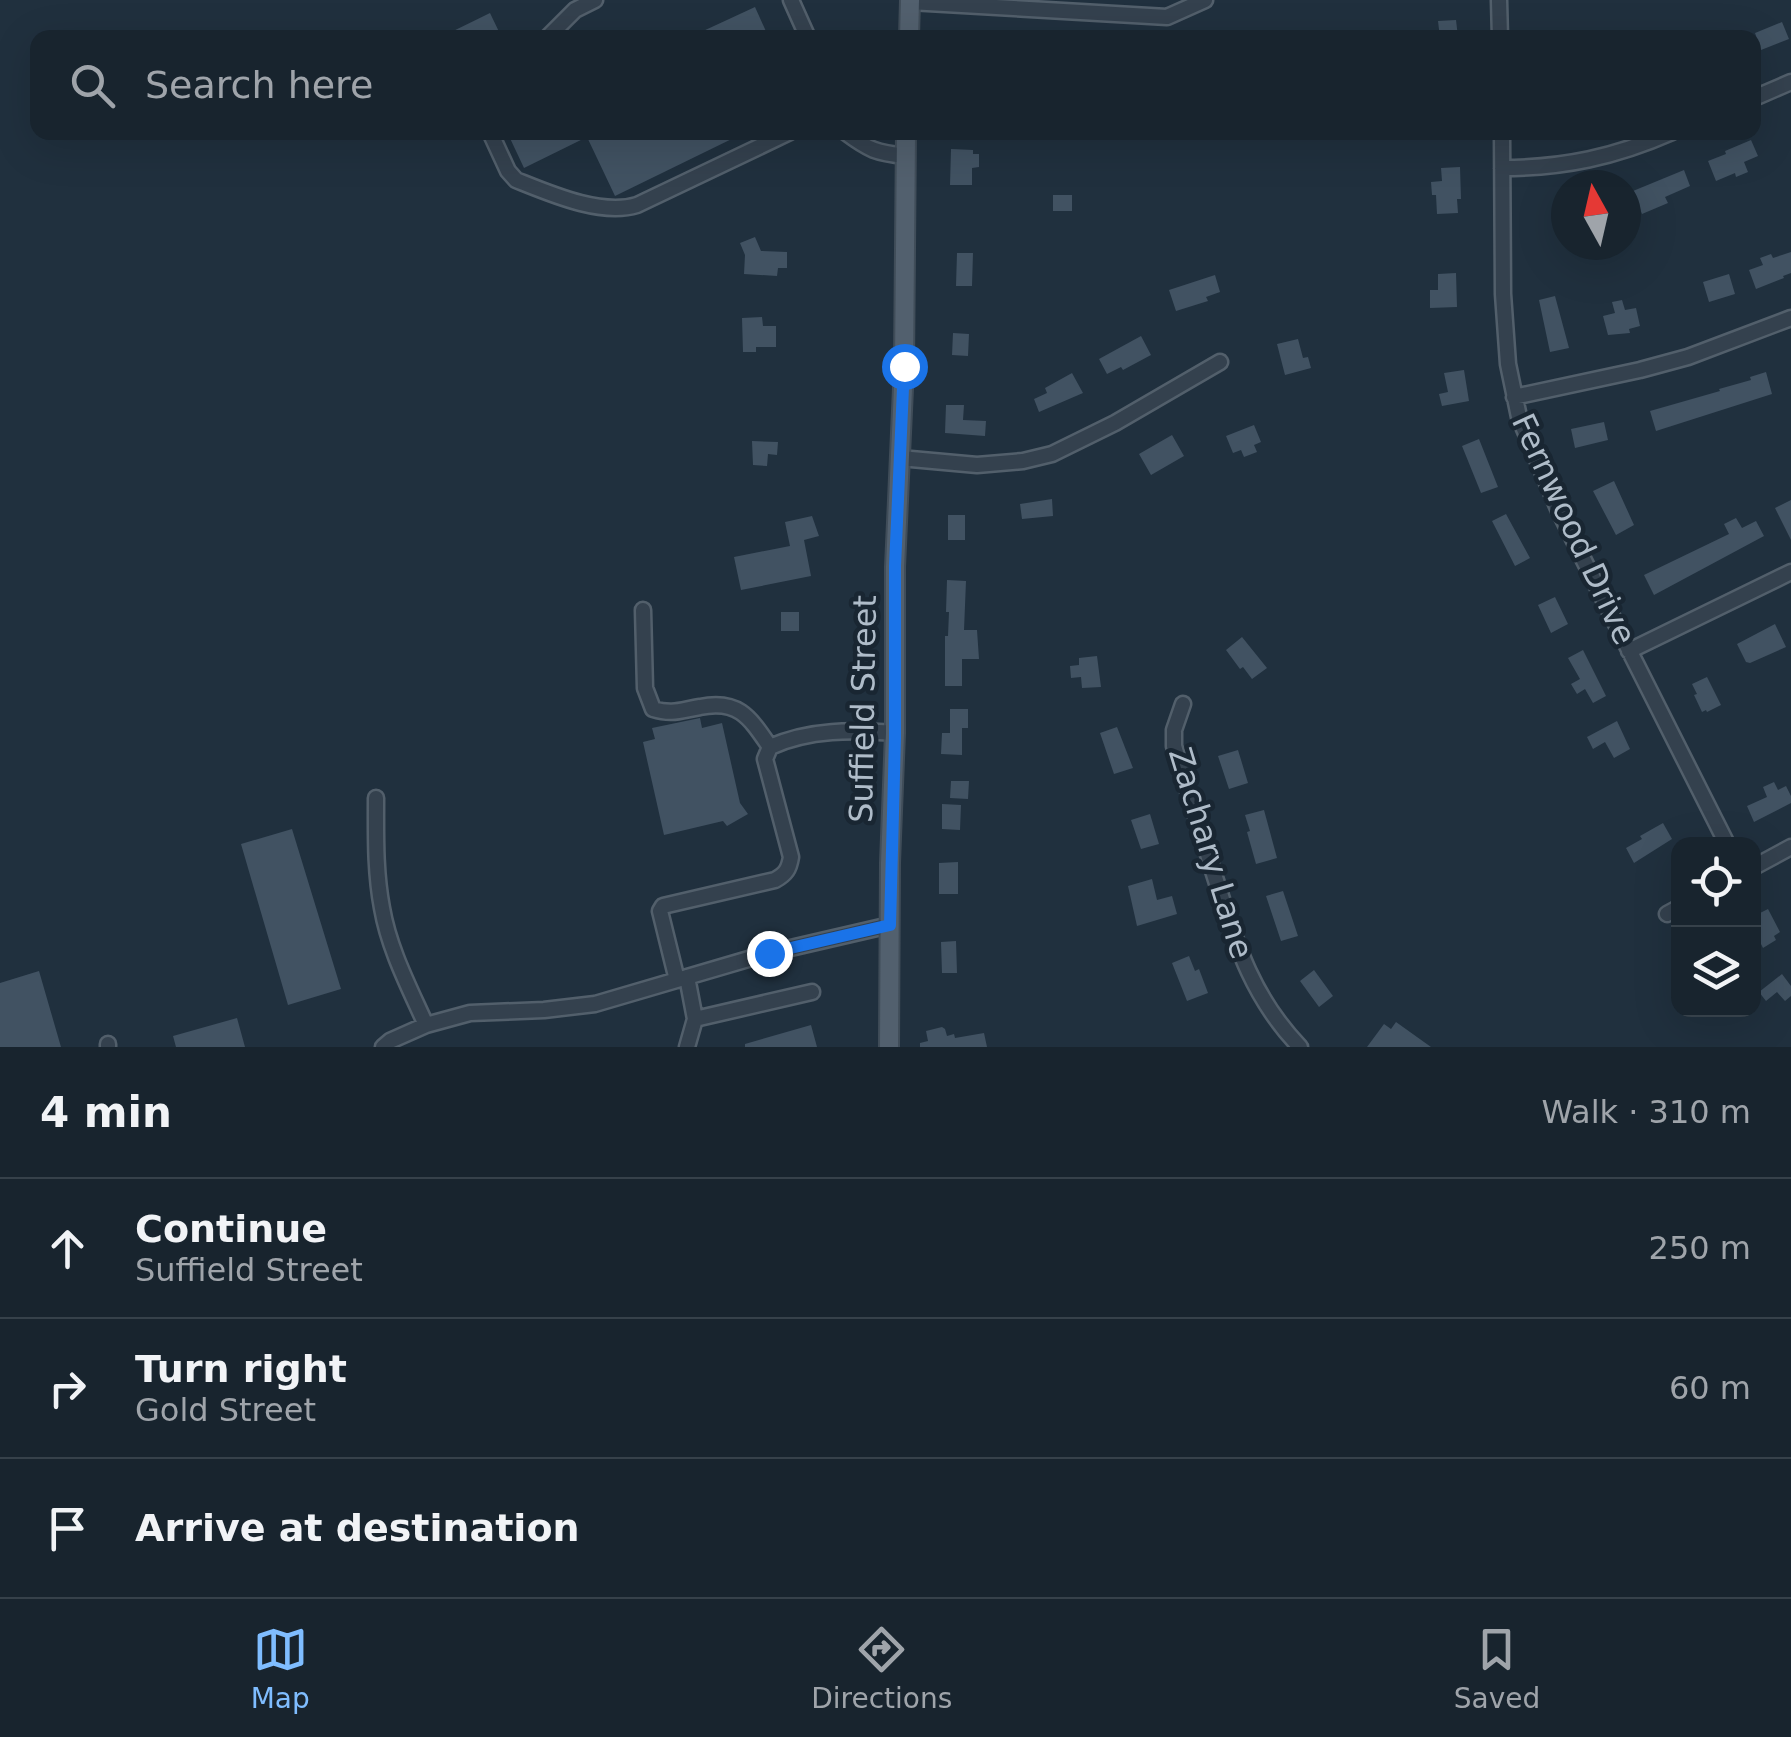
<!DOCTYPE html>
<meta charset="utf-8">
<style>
:root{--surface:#18242e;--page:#25303a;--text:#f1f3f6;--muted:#9fa4aa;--line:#36414a;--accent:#7fbdff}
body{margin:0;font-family:"DejaVu Sans",sans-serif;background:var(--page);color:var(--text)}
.controls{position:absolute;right:30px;bottom:30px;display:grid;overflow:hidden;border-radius:20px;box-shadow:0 10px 40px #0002}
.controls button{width:90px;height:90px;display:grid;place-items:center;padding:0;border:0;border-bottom:2px solid var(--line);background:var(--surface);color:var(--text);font:50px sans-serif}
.compass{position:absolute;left:1551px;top:170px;width:90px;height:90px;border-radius:50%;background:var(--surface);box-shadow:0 10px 40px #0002;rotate:352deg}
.stop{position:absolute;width:30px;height:30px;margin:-22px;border:8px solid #1a73e8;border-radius:50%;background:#fff}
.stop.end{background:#1a73e8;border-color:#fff;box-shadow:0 2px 10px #0008}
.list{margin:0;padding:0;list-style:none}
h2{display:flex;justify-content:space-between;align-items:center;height:130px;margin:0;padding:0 40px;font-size:42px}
h2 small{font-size:32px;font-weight:400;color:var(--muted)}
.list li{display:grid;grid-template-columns:65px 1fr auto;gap:30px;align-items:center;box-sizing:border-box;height:140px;padding:0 40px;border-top:2px solid var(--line)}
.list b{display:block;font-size:38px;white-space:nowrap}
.list p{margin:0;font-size:32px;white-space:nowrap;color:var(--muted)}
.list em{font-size:32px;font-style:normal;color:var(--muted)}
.icon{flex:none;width:55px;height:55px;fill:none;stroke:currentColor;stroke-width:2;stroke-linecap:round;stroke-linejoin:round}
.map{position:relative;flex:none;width:1791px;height:1047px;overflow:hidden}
.search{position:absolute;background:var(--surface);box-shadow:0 10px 40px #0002;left:30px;right:30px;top:30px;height:110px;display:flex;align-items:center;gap:25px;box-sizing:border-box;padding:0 35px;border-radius:20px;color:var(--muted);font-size:38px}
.sheet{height:550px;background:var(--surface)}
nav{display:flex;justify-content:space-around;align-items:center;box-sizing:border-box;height:140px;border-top:2px solid var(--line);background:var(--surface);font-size:28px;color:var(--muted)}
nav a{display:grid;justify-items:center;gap:5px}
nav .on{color:var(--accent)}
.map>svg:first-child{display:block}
</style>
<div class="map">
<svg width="1791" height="1047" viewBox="0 0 1791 1047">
<rect width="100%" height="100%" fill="#20303e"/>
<path fill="#415262" d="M755 7 769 38H688Z
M490 13 502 38H439Z
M1456 20 1458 37 1440 38 1438 21Z
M1782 22 1789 39 1761 50 1755 33Z
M507 132H746L615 196 587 137 524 168Z
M1751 140 1758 156 1744 162 1748 172 1736 177 1735 173 1716 181 1708 161 1726 154 1725 151Z
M951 149 973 150V154H979V167L972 168V185H950Z
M1460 167 1461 199H1457L1458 213 1437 214 1436 195H1432L1431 182 1442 181 1441 168Z
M1684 170 1690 186 1665 197 1668 203 1642 214 1633 191Z
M1053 195H1072V211H1053Z
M755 237 761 251 787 252V268H778L777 276 744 274 745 255 740 243Z
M1791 252V273L1783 276 1784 278 1756 289 1749 270 1763 265 1760 258 1771 254 1773 258Z
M957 253H973L972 286H956Z
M1456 273 1457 307 1430 308V290H1438V274Z
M1729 274 1735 294 1709 302 1703 282Z
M1215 275 1220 292 1206 297 1208 301 1176 311 1169 290Z
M1555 296 1569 348 1550 352 1539 300Z
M1622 300 1625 310 1636 308 1640 326 1629 329 1630 333 1608 335 1603 316 1615 313 1612 302Z
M762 317 763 326H776V347H756V352H743L742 318Z
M953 333 969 334 968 356 952 355Z
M1141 336 1151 355 1123 370 1121 367 1107 374 1099 359Z
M1298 339 1303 358 1308 357 1311 368 1285 375 1277 344Z
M1464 370 1469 401 1442 406 1439 394 1448 392 1444 373Z
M1766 372 1772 394 1656 431 1650 411 1720 391 1719 389 1751 380 1750 377Z
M1072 373 1083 393 1039 412 1034 399 1047 393 1045 388Z
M946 405H964L963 420 986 421 985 436 945 433Z
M1604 422 1608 440 1575 448 1571 429Z
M1254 425 1261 442 1254 445 1257 452 1244 457 1241 450 1233 453 1226 436Z
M1172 435 1184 456 1151 475 1139 454Z
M1479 439 1498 487 1481 493 1462 446Z
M752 441 778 442 777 455 768 454 767 466 753 465Z
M1614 481 1634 525 1616 535 1593 491Z
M1052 499 1053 516 1022 519 1020 504Z
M1791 500V540L1775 508Z
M1506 514 1530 558 1515 566 1492 521Z
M948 515H965V540H948Z
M812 516 819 536 804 540 811 576 741 590 734 557 790 546 785 522Z
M1736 518 1742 528 1756 521 1764 536 1654 595 1644 575 1729 534 1724 524Z
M947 580 966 581 964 630H977L979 659H962V686H945V636H948L949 612H946Z
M1555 597 1568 624 1551 633 1538 605Z
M781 612H799V631H781Z
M1775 624 1786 647 1750 663 1746 662 1737 644Z
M1242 637 1267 668 1252 679 1243 667 1240 669 1226 650Z
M1583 650 1606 696 1593 703 1585 689 1577 694 1571 684 1580 679 1568 658Z
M1097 656 1101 687 1082 688 1081 677 1071 678 1070 666 1079 665V658Z
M1707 677 1721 705 1707 712 1706 710 1702 712 1694 695 1697 694 1692 684Z
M950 709H968V728H962V755L941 754 942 733H950Z
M700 718 702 728 722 723 740 803 748 814 727 826 723 821 664 835 643 742 655 739 652 728Z
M1617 721 1630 749 1614 758 1605 742 1593 749 1587 737Z
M1117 727 1133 768 1114 774 1100 733Z
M1238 750 1248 783 1229 789 1218 756Z
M951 781H969L968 799 950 798Z
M1774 782 1778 790 1786 786 1791 796V803L1754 822 1747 806 1767 797 1763 787Z
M942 804 961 805 960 830 942 829Z
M1264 810 1277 858 1256 864 1247 832 1250 831 1245 815Z
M1150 814 1159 844 1141 849 1131 820Z
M1663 823 1672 839 1634 863 1626 848 1642 839 1640 836Z
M292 829 341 989 288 1005 241 844Z
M958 862V894H939V863Z
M1152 879 1157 900 1172 896 1177 914 1137 926 1128 886Z
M1283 891 1298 936 1281 941 1266 896Z
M1768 909 1780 932 1774 936 1776 940 1763 948 1754 930V916Z
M956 941 957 973H942L941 942Z
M1189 956 1195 971 1199 969 1208 993 1187 1001 1172 963Z
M1314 970 1333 996 1319 1007 1300 981Z
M39 971 61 1047H0V983Z
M1782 974 1791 986V996L1785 1001 1777 992 1766 1001 1759 992Z
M237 1018 245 1047H176L173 1036Z
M1396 1022 1431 1047H1367L1384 1024 1391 1029Z
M811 1025 817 1047H745V1044Z
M942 1027 945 1029 947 1036 954 1034 955 1038 984 1033 987 1047H920V1043L928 1041 926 1031Z"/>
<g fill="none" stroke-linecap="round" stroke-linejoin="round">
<defs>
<path id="minor" d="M791 0 808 38
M1499 0 1500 38
M910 2 1167 17 1205 0
M547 38 575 10 595 0
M1754 98 1791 82
M490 132 508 171 516 180C551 194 601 216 637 205L790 132
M845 132C869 150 876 153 906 156
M1502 132 1503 294 1508 364 1519 417 1559 511 1727 844
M1502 168C1564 168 1615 157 1672 132
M1514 397 1640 370 1688 357 1791 318
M900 458 977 465 1023 461 1052 454 1115 423 1220 362
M643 610 645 688 653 709C673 715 681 710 700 707 739 699 750 718 770 747
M1629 651 1791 572
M1183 704 1174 730V746C1187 789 1201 831 1214 874 1235 940 1250 995 1300 1047
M376 798C376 835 375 871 382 908 389 949 409 987 426 1025
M1754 867 1791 847
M1667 914 1678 908
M687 977 695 1019 812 992
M677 980 660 911 663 906 775 880C786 874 789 869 791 857L765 759 770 747C810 729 853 730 895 733
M108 1044V1047
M383 1047 390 1041 426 1025 470 1013 544 1010 595 1004 769 953 890 925
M687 1047 695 1019"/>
<path id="major" d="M909 38 910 0
M889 1047 890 863 895 733V567L904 366 906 132"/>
</defs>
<use href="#minor" stroke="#525f6b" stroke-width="19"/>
<use href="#major" stroke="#404d59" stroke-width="22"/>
<use href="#minor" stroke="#34414e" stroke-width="14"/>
<use href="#major" stroke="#52606e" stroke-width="18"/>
</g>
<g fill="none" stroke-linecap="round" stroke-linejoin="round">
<path stroke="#1a73e8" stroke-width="12" d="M769 953 890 925 895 738V566L904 366"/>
</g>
<g text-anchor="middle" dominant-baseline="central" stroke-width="9" stroke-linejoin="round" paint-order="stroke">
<g font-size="32" fill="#afbcc9" stroke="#192632">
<text transform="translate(1574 529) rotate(65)">Fernwood Drive</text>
<text transform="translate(863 709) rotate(-89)">Suffield Street</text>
<text transform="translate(1211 853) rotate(73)">Zachary Lane</text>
</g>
</g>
</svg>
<div class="controls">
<button><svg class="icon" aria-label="locate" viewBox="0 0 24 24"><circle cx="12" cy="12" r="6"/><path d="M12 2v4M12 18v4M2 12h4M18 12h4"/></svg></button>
<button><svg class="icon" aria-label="layers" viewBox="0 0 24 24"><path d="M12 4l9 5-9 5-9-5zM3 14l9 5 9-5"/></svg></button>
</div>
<svg class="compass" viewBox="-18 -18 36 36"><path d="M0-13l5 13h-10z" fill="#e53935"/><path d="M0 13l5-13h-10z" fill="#9fa4aa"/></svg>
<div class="stop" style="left:904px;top:366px"></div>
<div class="stop end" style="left:769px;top:953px"></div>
<div class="search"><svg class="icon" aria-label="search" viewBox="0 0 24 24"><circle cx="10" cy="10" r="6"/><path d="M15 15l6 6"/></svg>Search here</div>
</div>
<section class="sheet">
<h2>4 min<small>Walk · 310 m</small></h2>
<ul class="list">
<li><svg class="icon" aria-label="ahead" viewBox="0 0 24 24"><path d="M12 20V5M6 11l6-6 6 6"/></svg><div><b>Continue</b><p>Suffield Street</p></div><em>250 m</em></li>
<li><svg class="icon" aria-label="right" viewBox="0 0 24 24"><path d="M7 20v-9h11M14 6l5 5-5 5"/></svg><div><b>Turn right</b><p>Gold Street</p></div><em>60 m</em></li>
<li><svg class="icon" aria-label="arrive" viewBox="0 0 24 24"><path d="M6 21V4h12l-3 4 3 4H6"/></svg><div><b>Arrive at destination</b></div></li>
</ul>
</section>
<nav>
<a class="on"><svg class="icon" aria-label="map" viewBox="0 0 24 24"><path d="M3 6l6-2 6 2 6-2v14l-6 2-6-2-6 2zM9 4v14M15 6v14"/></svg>Map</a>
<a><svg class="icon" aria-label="directions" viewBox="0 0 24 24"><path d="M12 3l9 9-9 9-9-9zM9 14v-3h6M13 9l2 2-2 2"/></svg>Directions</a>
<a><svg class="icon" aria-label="saved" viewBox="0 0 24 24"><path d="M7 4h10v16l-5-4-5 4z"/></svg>Saved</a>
</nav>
